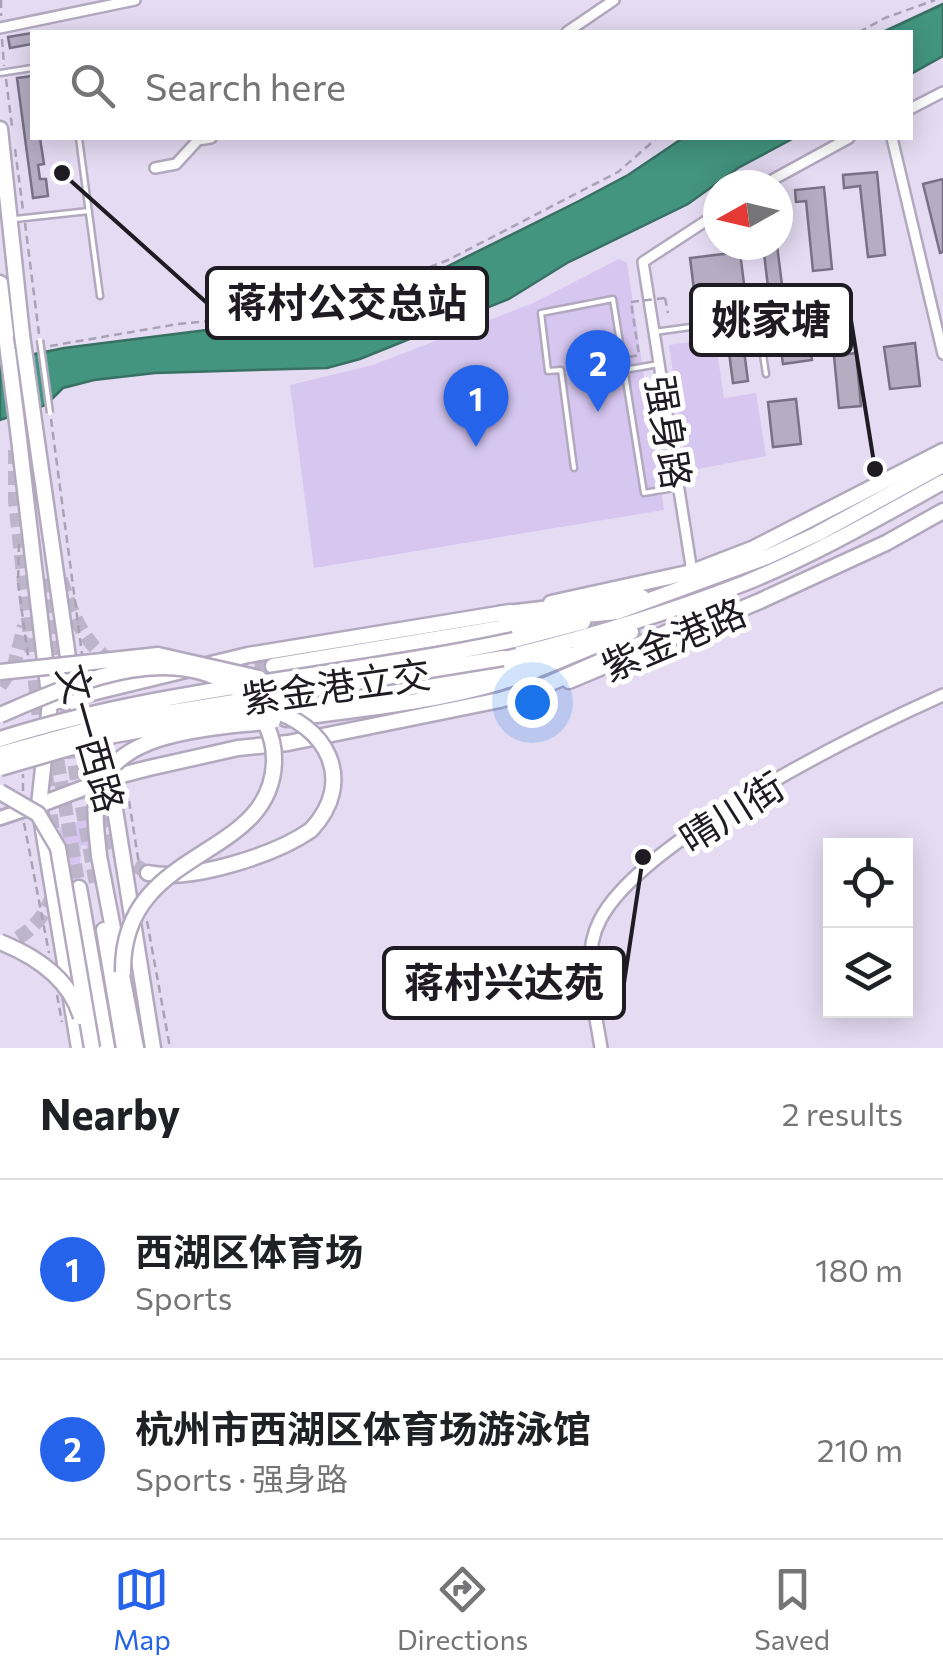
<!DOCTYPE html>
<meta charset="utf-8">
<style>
:root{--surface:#fff;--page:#f2f2f2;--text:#202124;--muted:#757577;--line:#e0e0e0;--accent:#2563eb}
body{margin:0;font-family:Commissioner,"Noto Sans SC",sans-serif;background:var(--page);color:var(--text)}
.controls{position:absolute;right:30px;bottom:30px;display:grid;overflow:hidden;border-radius:0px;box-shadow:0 5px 25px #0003}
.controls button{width:90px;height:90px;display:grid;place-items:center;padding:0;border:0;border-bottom:2px solid var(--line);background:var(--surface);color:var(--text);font:50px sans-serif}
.compass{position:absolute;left:703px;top:170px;width:90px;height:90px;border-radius:50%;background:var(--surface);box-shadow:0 5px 25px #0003;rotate:262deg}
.you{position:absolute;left:532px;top:702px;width:35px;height:35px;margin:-25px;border:8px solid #fff;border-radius:50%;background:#1a73e8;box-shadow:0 0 0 15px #1a73e833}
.badge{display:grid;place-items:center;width:65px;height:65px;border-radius:50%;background:var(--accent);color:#fff;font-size:32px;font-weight:700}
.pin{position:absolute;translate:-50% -82px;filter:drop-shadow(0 2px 5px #0008)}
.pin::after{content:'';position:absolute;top:52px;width:35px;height:30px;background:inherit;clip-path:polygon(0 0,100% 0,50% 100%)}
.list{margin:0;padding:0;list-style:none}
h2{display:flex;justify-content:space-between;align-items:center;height:130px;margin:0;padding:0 40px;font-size:42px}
h2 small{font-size:32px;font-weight:400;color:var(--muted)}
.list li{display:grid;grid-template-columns:65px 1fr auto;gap:30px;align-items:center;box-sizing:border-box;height:180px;padding:0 40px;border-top:2px solid var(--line)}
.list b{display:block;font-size:38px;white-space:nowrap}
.list p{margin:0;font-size:32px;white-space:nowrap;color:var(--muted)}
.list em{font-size:32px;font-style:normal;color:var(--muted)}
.icon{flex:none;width:55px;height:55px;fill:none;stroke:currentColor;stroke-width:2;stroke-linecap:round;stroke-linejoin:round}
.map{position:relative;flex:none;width:943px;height:1048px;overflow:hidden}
.search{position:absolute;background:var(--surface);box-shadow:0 5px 25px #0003;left:30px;right:30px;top:30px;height:110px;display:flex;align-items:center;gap:25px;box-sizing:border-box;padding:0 35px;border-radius:0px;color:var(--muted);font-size:38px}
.sheet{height:490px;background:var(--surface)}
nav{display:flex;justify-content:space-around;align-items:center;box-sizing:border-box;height:140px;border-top:2px solid var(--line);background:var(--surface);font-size:28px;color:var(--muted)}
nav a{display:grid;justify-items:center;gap:5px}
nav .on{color:var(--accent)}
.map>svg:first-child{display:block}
</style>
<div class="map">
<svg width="943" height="1048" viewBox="0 0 943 1048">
<rect width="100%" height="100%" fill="#e5dcf3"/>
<path fill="#d6c6f0" d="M619 259 627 263 664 510 314 568 290 385 373 365 533 303Z
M715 338 724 398 756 393 766 456 687 471 669 345Z
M93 817 97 878 92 854 85 845 81 846 79 884 71 888 99 1048 59 828Z
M88 885 117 1048H114L85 886Z"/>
<path fill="#43957f" stroke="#387063" stroke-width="2.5" d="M943 4V56L911 74 910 32H883Z
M683 138H794L738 168 688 204 567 263 509 299 360 359 327 368 155 373 94 380 63 388 46 405 0 420V361L64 348 342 313 418 281 579 201 628 175Z"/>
<path fill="#b6adc3" stroke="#797186" stroke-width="2.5" d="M32 33V44L10 48 8 37Z
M32 76V138H40L44 164 38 165 40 179H46L48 196 33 198 17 78Z
M877 172 885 255 868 257 860 186 844 188 843 175Z
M943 179V252L940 253 923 184Z
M824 187 832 269 813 271 806 201 796 202 795 190Z
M763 245H777L782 285 768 287Z
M740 252 745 292 695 298 690 258Z
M805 304 812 360 783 364 775 308Z
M742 335 748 381 733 383 727 337Z
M915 343 920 386 890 389 884 347Z
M856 353 861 406 839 408 834 356Z
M796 399 801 444 773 447 768 402Z"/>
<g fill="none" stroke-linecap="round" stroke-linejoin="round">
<path stroke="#bdb5c9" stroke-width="14" stroke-dasharray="14 7" stroke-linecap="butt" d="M15 450V501L41 737
M50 578 76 774 96 884
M61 579C73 615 82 643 115 664
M234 671 273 666
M0 686 14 666 24 626
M82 733 92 796
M54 740 79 888
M46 773 54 841
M98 816 120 856 148 873
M18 938C37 926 49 910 54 888"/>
<defs>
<path id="service" d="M0 73 32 68
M79 138 100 296
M15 219 89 211
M654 332 757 318
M624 370 659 364
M766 374 754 297 805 290 815 293
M574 468 561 370 548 371 541 313 613 299 644 493 679 487"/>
<path id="minor" d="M0 28 135 0
M567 32 614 0
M910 109 943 92
M892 138 943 354
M155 168 176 164 198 140 211 138
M763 185 849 138
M692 572 643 262 718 213"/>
<path id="tertiary" d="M601 1048C595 1008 580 958 600 920 641 840 858 733 943 695"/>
<path id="secondary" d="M0 818 36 806"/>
<path id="primary" d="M0 129 22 335
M0 283 8 352
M17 422 50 703 39 805 79 1048
M35 428 74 699 110 778 153 1048
M551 603 692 572 754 548 943 451
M569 681 760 601 886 543 943 511
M50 703 248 655 510 612
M39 805 110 778 149 768 238 748 288 743 500 700 548 686"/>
<path id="trunk" d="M499 614 642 597
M514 640 583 622
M503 658C585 638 666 614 745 583 814 555 878 518 943 482
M273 666 565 617 617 612 767 557 817 534 943 465
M539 688 675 629 726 595
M268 709 457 680 565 652
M286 719C357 709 431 703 501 682 546 669 586 647 631 632
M99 856 136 1048
M148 873C191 882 275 855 311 830
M79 888 107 1048
M104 930 124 1048"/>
</defs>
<use href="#service" stroke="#b2a9bf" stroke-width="9"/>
<use href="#minor" stroke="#b2a9bf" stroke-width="14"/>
<use href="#tertiary" stroke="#b2a9bf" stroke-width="16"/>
<use href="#secondary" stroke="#b2a9bf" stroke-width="18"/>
<use href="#primary" stroke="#b2a9bf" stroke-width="19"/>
<use href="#trunk" stroke="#b2a9bf" stroke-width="19"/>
<path stroke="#a9a2b5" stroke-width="2.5" stroke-dasharray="8 5" stroke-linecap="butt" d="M1 0V16
M859 32 885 18 935 0
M2 39 4 66
M6 79 12 126
M15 149 23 210
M25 223 39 334
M665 298 668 313
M50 346 178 324 318 310 448 260 618 172 657 138
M629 357 639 355 631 302
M51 419 82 654
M19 544 18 583 28 656
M127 788 139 864
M23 791V774
M24 823 49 953
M147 921 170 1048
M57 995 62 1022"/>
<use href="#service" stroke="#fff" stroke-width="4"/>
<use href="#minor" stroke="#fff" stroke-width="9"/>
<use href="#tertiary" stroke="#fff" stroke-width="11"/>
<use href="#secondary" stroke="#fff" stroke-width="12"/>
<use href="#primary" stroke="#fff" stroke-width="14"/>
<use href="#trunk" stroke="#fff" stroke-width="14"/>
<defs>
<path id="service-bridge" d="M40 340 50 413"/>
<path id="primary-bridge" d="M22 335 35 428
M8 352 17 422"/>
<path id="trunk-bridge" d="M0 672 158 655 259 678
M0 715C71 685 175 635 244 695 263 711 275 738 274 762 271 862 121 845 123 972
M0 739C167 686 343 677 514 640
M0 754 123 720 503 658
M0 768 114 735 267 709C327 724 357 781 311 830
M0 792 38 814 58 848 92 1048
M99 856C97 833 92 809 100 787 121 728 221 728 273 721
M0 942C35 956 70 979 81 1017"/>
</defs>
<use href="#service-bridge" stroke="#b2a9bf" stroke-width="9" stroke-linecap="butt"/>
<use href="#primary-bridge" stroke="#b2a9bf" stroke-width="19" stroke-linecap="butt"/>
<use href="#trunk-bridge" stroke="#b2a9bf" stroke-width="19" stroke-linecap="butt"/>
<path stroke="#a9a2b5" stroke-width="2.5" stroke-dasharray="8 5" stroke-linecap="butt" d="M631 302 665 298"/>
<use href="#service-bridge" stroke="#fff" stroke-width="4"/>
<use href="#primary-bridge" stroke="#fff" stroke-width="14"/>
<use href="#trunk-bridge" stroke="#fff" stroke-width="14"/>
</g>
<g text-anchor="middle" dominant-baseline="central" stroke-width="10" stroke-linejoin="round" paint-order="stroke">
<g font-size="38" fill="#1e1b23" stroke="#fff">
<text transform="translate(670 432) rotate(81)">强身路</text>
<text transform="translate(673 638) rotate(-23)">紫金港路</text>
<text transform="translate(336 685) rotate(-8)">紫金港立交</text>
<text transform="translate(92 738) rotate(74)">文一西路</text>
<text transform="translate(731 811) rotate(-32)">晴川街</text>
</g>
</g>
<path fill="none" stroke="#1e1b23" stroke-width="4" d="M62 173L207 303M875 469L851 320M643 857L624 983"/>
<g fill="#1e1b23" stroke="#fff" stroke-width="4">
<circle cx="62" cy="173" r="10"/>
<circle cx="875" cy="469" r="10"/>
<circle cx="643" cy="857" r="10"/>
</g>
<g fill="#fff" stroke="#1e1b23" stroke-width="4">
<rect x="207" y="268" width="280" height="70" rx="10"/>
<rect x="691" y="285" width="160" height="70" rx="10"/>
<rect x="384" y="948" width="240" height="70" rx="10"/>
</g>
<g font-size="40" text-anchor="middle" font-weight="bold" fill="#1e1b23">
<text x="347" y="317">蒋村公交总站</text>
<text x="771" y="334">姚家塘</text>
<text x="504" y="997">蒋村兴达苑</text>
</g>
</svg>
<div class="controls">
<button><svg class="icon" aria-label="locate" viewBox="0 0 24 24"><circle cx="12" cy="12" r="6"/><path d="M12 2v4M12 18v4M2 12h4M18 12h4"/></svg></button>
<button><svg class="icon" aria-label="layers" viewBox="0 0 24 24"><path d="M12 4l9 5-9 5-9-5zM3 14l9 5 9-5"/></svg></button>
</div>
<svg class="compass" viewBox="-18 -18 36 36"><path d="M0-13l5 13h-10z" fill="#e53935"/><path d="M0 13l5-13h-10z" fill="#757577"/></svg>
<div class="you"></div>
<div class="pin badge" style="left:476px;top:447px">1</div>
<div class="pin badge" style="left:598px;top:412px">2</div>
<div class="search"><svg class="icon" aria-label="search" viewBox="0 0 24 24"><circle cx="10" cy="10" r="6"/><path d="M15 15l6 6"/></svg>Search here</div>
</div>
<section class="sheet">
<h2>Nearby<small>2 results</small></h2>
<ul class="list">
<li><span class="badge">1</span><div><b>西湖区体育场</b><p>Sports</p></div><em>180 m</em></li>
<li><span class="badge">2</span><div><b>杭州市西湖区体育场游泳馆</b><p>Sports · 强身路</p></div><em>210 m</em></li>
</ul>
</section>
<nav>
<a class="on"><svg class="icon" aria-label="map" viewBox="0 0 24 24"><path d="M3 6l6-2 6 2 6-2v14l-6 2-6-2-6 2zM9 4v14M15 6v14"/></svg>Map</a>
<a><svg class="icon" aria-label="directions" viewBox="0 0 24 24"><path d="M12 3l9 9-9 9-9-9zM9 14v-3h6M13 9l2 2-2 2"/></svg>Directions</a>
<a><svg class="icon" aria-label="saved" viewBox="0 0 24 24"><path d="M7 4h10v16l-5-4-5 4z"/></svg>Saved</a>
</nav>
